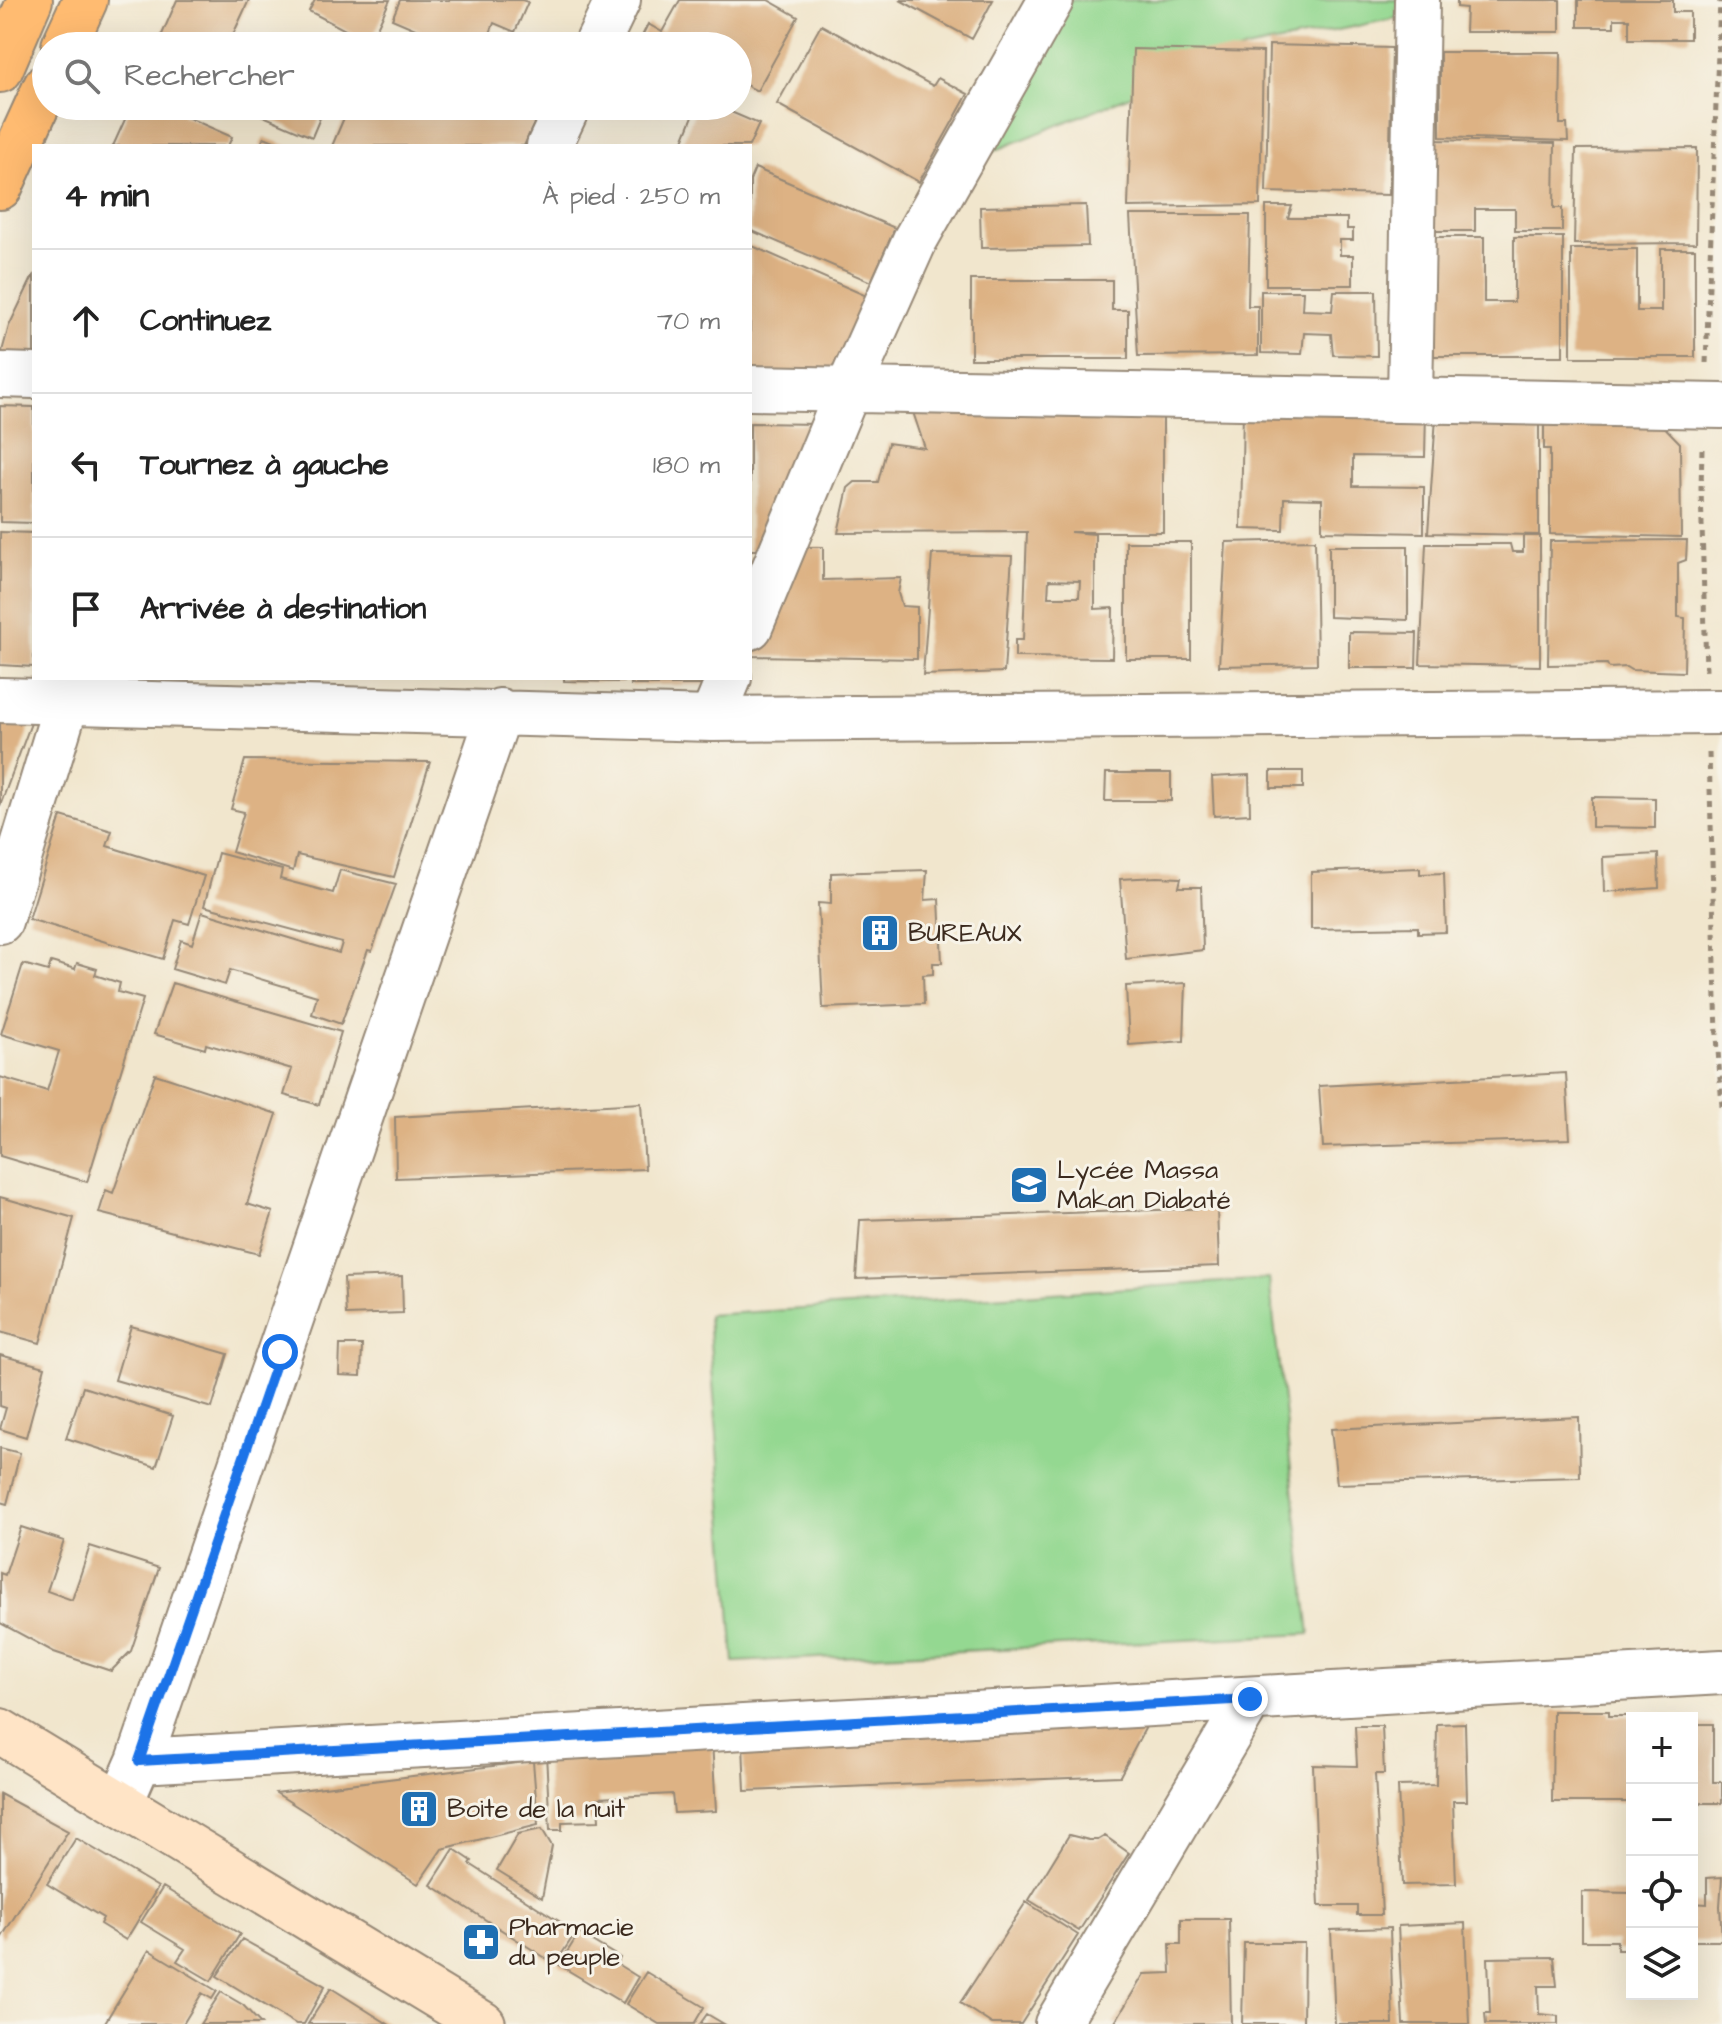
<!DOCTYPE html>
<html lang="fr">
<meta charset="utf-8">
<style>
:root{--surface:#fff;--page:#f2f2f2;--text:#222;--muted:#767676;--line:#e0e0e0}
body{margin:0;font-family:"Architects Daughter",sans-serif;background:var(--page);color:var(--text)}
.controls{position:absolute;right:24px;bottom:24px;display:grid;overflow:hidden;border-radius:0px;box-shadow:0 8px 32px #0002}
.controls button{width:72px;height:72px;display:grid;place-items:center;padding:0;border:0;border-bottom:2px solid var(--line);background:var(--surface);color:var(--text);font:40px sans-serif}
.stop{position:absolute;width:24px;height:24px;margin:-18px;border:6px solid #1a73e8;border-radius:50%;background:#fff}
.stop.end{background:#1a73e8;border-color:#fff;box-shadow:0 2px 8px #0008}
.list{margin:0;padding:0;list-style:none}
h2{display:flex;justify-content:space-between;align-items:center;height:104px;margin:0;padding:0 32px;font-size:34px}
h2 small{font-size:26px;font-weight:400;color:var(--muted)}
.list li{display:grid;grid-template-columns:52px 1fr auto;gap:24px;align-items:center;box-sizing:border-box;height:144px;padding:0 32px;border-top:2px solid var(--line)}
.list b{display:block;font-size:30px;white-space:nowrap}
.list em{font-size:26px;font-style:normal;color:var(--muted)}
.icon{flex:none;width:44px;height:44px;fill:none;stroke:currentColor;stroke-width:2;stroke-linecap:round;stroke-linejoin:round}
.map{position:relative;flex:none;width:1722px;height:2024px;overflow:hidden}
.search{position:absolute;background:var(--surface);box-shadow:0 8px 32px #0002;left:32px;top:32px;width:720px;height:88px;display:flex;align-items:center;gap:20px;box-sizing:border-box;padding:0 28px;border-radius:44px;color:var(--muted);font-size:30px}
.panel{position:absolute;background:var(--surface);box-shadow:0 8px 32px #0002;left:32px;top:144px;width:720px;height:536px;border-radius:0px}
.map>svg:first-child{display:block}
</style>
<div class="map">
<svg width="1722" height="2024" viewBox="0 0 1722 2024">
<rect width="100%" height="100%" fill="#f7f3e8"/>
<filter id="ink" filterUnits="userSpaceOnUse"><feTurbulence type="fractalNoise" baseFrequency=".0125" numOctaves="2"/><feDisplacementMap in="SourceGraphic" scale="16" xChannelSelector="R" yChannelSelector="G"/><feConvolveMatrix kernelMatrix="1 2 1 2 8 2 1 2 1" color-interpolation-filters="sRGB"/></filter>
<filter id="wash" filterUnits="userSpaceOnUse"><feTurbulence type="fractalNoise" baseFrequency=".006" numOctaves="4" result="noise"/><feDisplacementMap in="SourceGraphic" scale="32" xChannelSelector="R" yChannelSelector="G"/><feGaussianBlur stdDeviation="1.8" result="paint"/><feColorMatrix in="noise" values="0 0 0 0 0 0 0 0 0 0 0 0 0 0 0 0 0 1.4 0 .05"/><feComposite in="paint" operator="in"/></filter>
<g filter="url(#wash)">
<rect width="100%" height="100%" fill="#f1e6cd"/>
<path fill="#94d891" stroke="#688158" stroke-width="2" d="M1051 0H1417L1416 14 1246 49 957 166Z
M1269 1279 1310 1634 734 1662 708 1315Z"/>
<g id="blocks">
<path fill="#ddb284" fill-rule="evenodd" d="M177 0H249L230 41 242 46H157Z
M315 0H390L370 43 309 11Z
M400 0H522L528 2 515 32 494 23 485 46H455L392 19Z
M680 0H768L798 17 757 91 738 81V46H647L639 42 648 24 662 32Z
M900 0H993L972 39Z
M1457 0H1560V32H1465L1466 8 1457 7Z
M1578 0H1673V12H1690V39H1629V19H1614V27H1578Z
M821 25 933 86 938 78 968 94 919 182 777 104Z
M1269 45 1392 48 1389 195 1266 192Z
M1133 49 1263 52 1260 205 1128 207Z
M1440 52H1561L1560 124H1567L1568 141 1440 137Z
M131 106H186L182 115 232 137 228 146H113Z
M240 106H325L312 137Z
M349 106H505L536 119 524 146H332Z
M697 106H717L759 124 749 146H681Z
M264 137 287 146H260Z
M1434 140 1555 143 1554 208H1562V231H1515V209H1475V231H1430Z
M1697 148 1696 243 1574 244 1576 149Z
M755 168 895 228 871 282 750 230V180Z
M1086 205 1088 246 981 248 980 207Z
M1266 206H1292L1288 218H1347V229H1353V240H1340V255H1353V285H1266Z
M1130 215H1250L1248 306H1258V355L1138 356Z
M1434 237H1484V302H1514V237H1563V356H1434Z
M750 245 869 297 844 374 750 372Z
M1571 249H1637V311H1661V249H1695V357H1571Z
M34 274V357L1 355 9 326Z
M971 280H1112V310H1128V359H971Z
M1261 291H1303L1302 310 1332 311 1334 291H1376L1377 356 1333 355 1331 334 1304 333 1302 354 1261 353Z
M0 406 34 407V523L0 522Z
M1243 407 1426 409 1425 457 1353 456V486L1424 487V533L1322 531V499L1284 498 1283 530 1241 529Z
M1544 407 1649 411 1680 443 1681 537 1550 534V449H1544Z
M1163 410V532H1070L1095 534V609L1113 608 1112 658 1015 657V640H1023L1027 532 838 533 848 488 855 482H878L888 443 925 448 914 415 916 413ZM1049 580 1080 581 1079 597H1048Z
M1436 417 1539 419V535L1428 533Z
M750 423 817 424 759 550H750Z
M0 532 34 533V667L0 665Z
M1523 536H1540V666L1420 664 1426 544H1510L1512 552H1523Z
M1315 540 1317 664 1219 666 1226 542Z
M1687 540 1686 560 1678 563V617L1685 618 1684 672 1631 670 1626 667 1609 668 1607 664 1548 665 1550 541Z
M1126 542H1191V659H1126Z
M1329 546H1408V620L1329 617Z
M792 547H823V580L901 578 898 593 902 606 917 607V659L750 656V649Z
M932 554 1012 556 1004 672 923 675Z
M1349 632 1417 633 1416 668H1349Z
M564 678H623V682L564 681Z
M631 678H710L707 685H631Z
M0 718 31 723 0 806Z
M245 760 430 762 394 877 297 855 293 871 232 852 244 812 231 809Z
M1271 771H1303V788H1271Z
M1106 773H1171V801H1105Z
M1249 775 1250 814 1214 816 1212 777Z
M1592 797 1655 798V828L1592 827Z
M61 816 112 831 107 846 204 876 189 924 175 920 163 959 29 919Z
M218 853 282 870 280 879 333 893 340 870 396 884 372 951 368 950 341 1024 312 1014 317 996 230 970 225 985 172 969 181 940 192 944 202 912 339 953 342 943 204 906Z
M1658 854 1659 888 1604 892 1603 857Z
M1420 868V874L1444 873 1446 932 1418 933V927L1311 929V872Z
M927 870 925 900 939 899 942 963H933V974L923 975 924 1004 823 1008 818 903 831 904V873Z
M1157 877 1181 878 1179 887H1201L1203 950 1126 959 1120 879Z
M51 962 75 969 77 963 97 969 95 975 120 983 118 992 143 999 87 1182 0 1156V1077L47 1091 59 1051 1 1034 23 964 48 971Z
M172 983 341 1032 319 1105 284 1095 292 1069 206 1044 205 1049 154 1034Z
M1186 983 1184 1041 1129 1045 1126 986Z
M1566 1073 1570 1139 1323 1147 1319 1086Z
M155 1074 277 1114 247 1204 273 1212 259 1254 99 1213 106 1190 113 1193Z
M641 1103 645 1169 396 1178 395 1117Z
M0 1197 74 1218 40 1343 0 1332Z
M1217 1208 1219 1266 856 1279 860 1220Z
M402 1276 403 1313 346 1315 344 1278Z
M131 1326 228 1354 212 1408 115 1380Z
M340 1345H362L361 1376 339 1375Z
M0 1355 45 1367 26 1437 0 1429 6 1408 0 1406Z
M83 1387 173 1416 156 1467 66 1438Z
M1579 1417 1580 1477 1337 1484 1331 1429Z
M0 1448 20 1453 7 1504 0 1502Z
M21 1527 64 1541 47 1591 72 1600 90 1546 159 1568 131 1651 111 1671 54 1652 0 1623V1573L5 1575Z
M1553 1711H1609V1716H1632V1802H1552Z
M1149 1721 1120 1776 745 1791 743 1745Z
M1465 1723 1467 1801H1453L1456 1884 1402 1885 1398 1786 1436 1785 1437 1724Z
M1692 1724H1713V1782H1722V1803H1692Z
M1355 1726H1382L1384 1774H1375L1382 1915H1357V1906H1319L1313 1765 1357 1766Z
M712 1741 716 1811 674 1813 672 1794 598 1798 599 1821 562 1822V1830H550L546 1754Z
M533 1761 538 1825 442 1849 418 1884 276 1793Z
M0 1794 68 1831 0 1940Z
M542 1829 552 1846 542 1898 497 1870 518 1834Z
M1069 1835 1089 1840H1098L1105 1836 1129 1853 1079 1931 1029 1900Z
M76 1838 158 1887 126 1940 100 1924 103 1918 47 1884Z
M454 1849 472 1861 470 1864 576 1932 555 1964 431 1885Z
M1722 1877 1720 1906 1722 1941H1692V1903L1707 1904V1878Z
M163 1887 240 1934 211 1981 177 1961 185 1949 141 1922Z
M1582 1892 1632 1893V1950H1617V1941H1582Z
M1026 1902 1078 1935 1021 2024H992L960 2003Z
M1181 1919H1229L1231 2024H1114L1144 1974 1171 1973 1170 1944H1181Z
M1465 1923 1469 2024H1403L1398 1926Z
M1390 1928 1393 2024H1335L1331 1930Z
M579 1933 620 1958 617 1964 638 1977 623 2003 559 1965Z
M242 1939 325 1986 304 2024H296L217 1976Z
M1244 1943H1304L1303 2024H1242Z
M149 1950 217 1991 212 1999 202 1993 183 2024H104Z
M1554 1957 1557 1986H1538L1539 2014 1558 2016V2024H1486L1485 2013H1490L1488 1958Z
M646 1972 704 2007 694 2024H659L626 2004Z
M331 1988 388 2024H308Z
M221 1992 243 2005 261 2024H200Z
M707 2014 724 2024H700Z"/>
</g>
</g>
<g filter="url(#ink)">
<use href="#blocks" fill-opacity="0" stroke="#968876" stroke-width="2"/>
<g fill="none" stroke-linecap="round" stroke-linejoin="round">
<defs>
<path id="street" d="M596 46 618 0
M549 146 568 106
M0 375 34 376
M750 388 1722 406
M1410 400 1417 0
M750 627 848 390 915 240 1051 0
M0 700 712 719 1722 712
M712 719 729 678
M0 921 67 701
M139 1761 1722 1672
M128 1786 139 1761 500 711
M1057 2024 1250 1699"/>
<path id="secondary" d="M0 1731 483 2024"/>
<path id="primary" d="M64 46 85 0
M0 70 30 0
M0 187 46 86"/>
</defs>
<use href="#street" stroke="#968876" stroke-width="48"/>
<use href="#secondary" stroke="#968876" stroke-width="48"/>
<use href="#primary" stroke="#968876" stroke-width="48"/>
<path stroke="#968876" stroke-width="5" stroke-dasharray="6 6" stroke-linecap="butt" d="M1706 363 1720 0
M1702 449 1701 488 1706 671
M1709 753 1717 1036 1722 1107"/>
<use href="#street" stroke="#fff" stroke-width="44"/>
<use href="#secondary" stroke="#ffe4c6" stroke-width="44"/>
<use href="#primary" stroke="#ffbb71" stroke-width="44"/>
</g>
</g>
<g fill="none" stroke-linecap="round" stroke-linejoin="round" filter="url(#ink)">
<path stroke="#1a73e8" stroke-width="10" d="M280 1352 139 1761 1250 1699"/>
</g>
<defs>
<symbol id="building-square" viewBox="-11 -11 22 22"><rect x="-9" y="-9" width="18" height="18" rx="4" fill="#1f6fb2" stroke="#f7f3e8"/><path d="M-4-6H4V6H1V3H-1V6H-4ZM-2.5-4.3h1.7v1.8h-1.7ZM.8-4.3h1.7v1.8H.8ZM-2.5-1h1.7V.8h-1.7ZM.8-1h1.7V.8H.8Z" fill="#fff"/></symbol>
<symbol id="school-square" viewBox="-11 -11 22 22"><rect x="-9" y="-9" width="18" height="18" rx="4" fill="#1f6fb2" stroke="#f7f3e8"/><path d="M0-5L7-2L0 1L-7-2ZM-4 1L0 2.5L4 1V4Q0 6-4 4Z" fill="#fff"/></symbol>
<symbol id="pharmacy-square" viewBox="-11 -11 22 22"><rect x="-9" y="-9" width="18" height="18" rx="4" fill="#1f6fb2" stroke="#f7f3e8"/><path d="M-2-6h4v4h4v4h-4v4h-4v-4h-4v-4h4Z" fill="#fff"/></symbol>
</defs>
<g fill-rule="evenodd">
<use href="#building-square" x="858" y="911" width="44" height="44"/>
<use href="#school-square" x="1007" y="1163" width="44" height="44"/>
<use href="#building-square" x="397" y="1787" width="44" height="44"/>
<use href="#pharmacy-square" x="459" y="1920" width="44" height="44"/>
</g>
<g text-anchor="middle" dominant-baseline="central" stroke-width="6" stroke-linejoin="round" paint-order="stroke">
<g font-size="26" fill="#3b2a1e" stroke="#f7f3e8" text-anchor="start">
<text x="908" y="933">BUREAUX</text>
<text x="1057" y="1170">Lycée Massa<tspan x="1057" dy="30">Makan Diabaté</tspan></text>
<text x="447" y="1809">Boite de la nuit</text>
<text x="509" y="1927">Pharmacie<tspan x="509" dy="30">du peuple</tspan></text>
</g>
</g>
</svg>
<div class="controls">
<button>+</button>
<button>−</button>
<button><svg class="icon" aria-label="locate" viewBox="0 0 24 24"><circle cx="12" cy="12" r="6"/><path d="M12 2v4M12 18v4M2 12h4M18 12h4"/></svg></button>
<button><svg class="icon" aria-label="layers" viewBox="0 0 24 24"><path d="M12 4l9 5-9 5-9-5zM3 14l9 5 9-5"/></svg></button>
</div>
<div class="stop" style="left:280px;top:1352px"></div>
<div class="stop end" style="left:1250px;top:1699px"></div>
<div class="search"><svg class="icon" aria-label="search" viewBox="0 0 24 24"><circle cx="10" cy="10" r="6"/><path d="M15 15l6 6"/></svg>Rechercher</div>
<section class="panel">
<h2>4 min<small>À pied · 250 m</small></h2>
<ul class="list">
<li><svg class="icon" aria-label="ahead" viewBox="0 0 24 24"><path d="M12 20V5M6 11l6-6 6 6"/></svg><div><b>Continuez</b></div><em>70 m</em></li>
<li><svg class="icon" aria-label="left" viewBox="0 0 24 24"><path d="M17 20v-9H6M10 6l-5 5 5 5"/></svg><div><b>Tournez à gauche</b></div><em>180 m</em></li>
<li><svg class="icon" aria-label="arrive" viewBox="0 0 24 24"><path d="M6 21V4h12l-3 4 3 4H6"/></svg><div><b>Arrivée à destination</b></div></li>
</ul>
</section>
</div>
